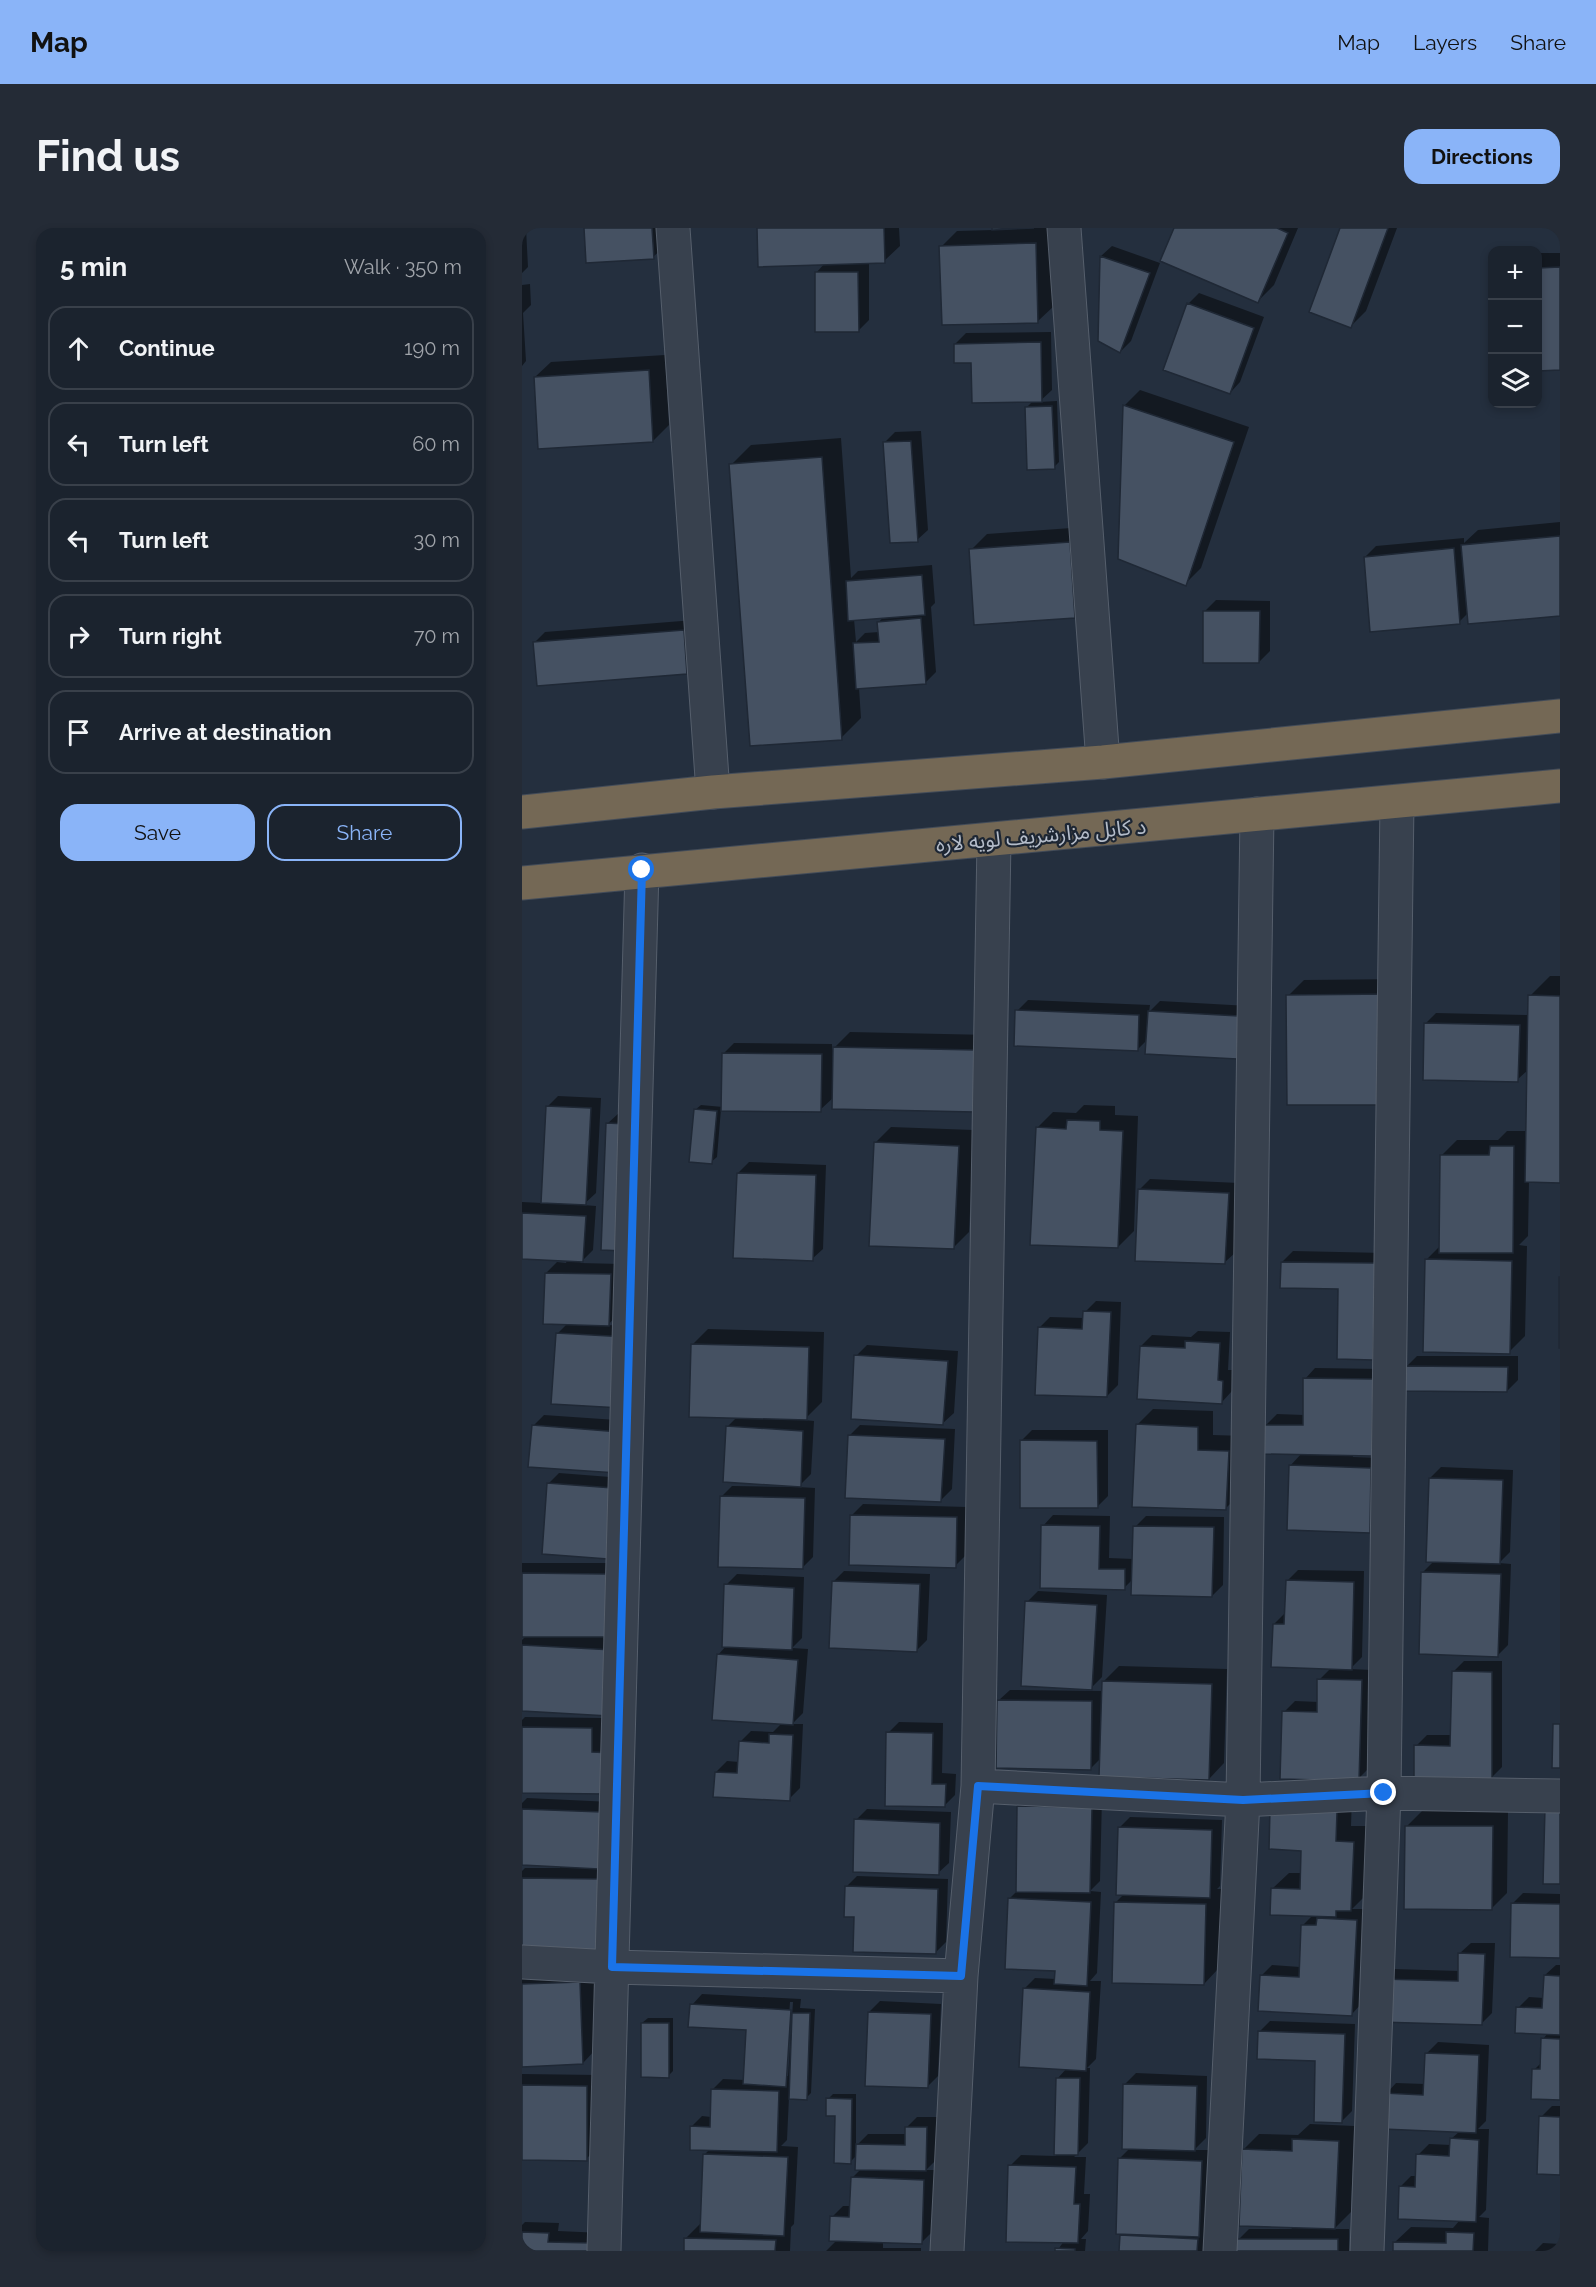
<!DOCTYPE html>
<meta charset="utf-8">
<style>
:root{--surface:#1b232e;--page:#242b36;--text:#f1f3f6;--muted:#a0a4aa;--line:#39404a;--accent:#8ab4f8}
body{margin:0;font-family:Raleway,"Noto Sans Arabic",sans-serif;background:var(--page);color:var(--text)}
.controls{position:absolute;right:18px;top:18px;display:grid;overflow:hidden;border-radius:12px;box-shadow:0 3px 9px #0003}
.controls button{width:54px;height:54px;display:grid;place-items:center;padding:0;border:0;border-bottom:2px solid var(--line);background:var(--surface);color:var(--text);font:30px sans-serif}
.stop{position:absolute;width:18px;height:18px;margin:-14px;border:4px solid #1a73e8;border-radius:50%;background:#fff}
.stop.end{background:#1a73e8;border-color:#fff;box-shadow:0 2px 6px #0008}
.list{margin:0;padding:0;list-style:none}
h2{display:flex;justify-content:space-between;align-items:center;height:78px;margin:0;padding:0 24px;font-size:26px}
h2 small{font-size:20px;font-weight:400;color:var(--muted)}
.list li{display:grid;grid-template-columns:39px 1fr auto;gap:18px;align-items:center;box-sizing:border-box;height:84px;margin:0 12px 12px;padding:0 12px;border:2px solid var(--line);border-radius:18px}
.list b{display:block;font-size:22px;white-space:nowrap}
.list em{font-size:20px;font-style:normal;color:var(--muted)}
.actions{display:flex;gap:12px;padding:18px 24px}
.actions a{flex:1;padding:14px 0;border:2px solid var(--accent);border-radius:18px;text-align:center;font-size:21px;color:var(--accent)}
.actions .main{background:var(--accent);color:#111}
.icon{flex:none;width:33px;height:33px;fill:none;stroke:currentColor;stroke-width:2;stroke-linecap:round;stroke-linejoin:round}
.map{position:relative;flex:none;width:1038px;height:2023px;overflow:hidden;border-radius:18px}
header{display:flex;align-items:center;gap:36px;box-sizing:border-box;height:84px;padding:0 30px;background:var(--accent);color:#111}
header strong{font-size:28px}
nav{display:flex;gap:33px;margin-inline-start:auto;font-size:21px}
.intro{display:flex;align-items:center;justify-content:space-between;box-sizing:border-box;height:144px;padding:0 36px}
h1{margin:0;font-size:42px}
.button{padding:15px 27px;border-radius:18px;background:var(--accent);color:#111;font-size:21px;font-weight:700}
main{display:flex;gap:36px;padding:0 36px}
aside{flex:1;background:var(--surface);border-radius:18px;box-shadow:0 3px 9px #0003}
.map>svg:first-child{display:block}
</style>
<header>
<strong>Map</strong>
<nav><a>Map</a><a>Layers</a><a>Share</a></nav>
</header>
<div class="intro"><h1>Find us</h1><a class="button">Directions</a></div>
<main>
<aside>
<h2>5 min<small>Walk · 350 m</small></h2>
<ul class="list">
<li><svg class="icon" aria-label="ahead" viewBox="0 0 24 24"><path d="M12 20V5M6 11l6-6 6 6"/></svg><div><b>Continue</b></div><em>190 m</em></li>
<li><svg class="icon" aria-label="left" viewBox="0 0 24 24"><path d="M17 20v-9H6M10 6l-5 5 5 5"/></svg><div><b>Turn left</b></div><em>60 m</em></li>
<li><svg class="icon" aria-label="left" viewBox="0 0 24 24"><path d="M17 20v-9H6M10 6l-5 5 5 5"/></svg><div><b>Turn left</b></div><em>30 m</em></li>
<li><svg class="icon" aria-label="right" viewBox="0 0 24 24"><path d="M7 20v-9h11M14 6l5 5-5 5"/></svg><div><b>Turn right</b></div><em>70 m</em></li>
<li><svg class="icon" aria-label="arrive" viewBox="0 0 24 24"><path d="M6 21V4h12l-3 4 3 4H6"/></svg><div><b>Arrive at destination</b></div></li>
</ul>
<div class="actions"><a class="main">Save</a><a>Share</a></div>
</aside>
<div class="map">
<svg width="1038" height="2023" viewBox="0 0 1038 2023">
<rect width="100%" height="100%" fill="#242f3e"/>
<path fill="#0007" fill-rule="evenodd" d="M0 0H4L6 39 0 45Z
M63 0H141L142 19 131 29Z
M236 0H377L378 18 362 33 347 34V92L336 103 294 45 303 35Z
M471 0H529L532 78 516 93 419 19 435 3 471 2Z
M653 0H776L752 57 736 73Z
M819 0H875L844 83 828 99Z
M590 18 638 35 609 113 598 124 579 28Z
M1016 25H1038V141H1016Z
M8 56 9 77 1 85 4 133 0 138V57Z
M677 65 742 89 718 154 708 165 666 76Z
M529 104 530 162 517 174 535 173 537 234 532 239 504 180 512 172 451 133 433 116 444 105Z
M143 127 147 197 131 213 13 149 29 134Z
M618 162 727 199 679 340 663 356 602 178Z
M399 203 406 302 395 312 362 215 373 204Z
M319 210 329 350 336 343 410 337 413 375 409 379 414 444 403 455 337 460 339 490 319 510 209 237 229 217ZM362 388 357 394V404L343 405 334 414 332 391Z
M1038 294V386L946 385 937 394 843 329 854 318 942 310V315L956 302Z
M563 299 568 372 553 388 449 322 465 306Z
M694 372 748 373V423L737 434 683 383Z
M172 392 175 434 165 445 12 415 23 404Z
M1028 748H1038V953H1007L1006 1008 997 1017 1005 1018 1003 1108 987 1124 904 1032 919 1017V928L935 912H976L985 903H1005L1006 842 995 852 903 796 914 785 1007 787 1008 768Z
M883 751 868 875 766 768 782 752Z
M506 772 628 777 627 784 638 773 727 778 725 818 626 811 616 821 495 783Z
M328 804 469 807 468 867 312 869 298 882 199 881 195 929 189 934 173 882 179 877 201 879V826L212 815 310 816V822Z
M36 868 79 870 74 965 61 977 74 978 71 1022 58 1035 99 1036 97 1085 86 1097 115 1099 110 1168 36 1105 46 1095 24 1045 35 1034 44 1035 45 1032 0 1029V974L20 975 25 879Z
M562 877 593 878V887L616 888 612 1003 596 1019 515 900 531 884 554 885Z
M97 885H117L112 1011 86 895Z
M369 899 452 902 447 1004 431 1020 353 915Z
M227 934 304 937 301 1021 290 1031 216 945Z
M628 951 717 955 714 1024 703 1034 617 962Z
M771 1023 863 1025 862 1120 851 1130 818 1059 760 1034Z
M574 1073 599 1074 596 1157 585 1168 517 1100 528 1089 562 1090 563 1084Z
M186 1101 302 1104 300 1174 282 1192 292 1193 289 1246 276 1259 293 1260 291 1329 280 1340 199 1269 210 1258 267 1259V1257L205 1199 216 1188 170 1117Z
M676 1103 708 1104 706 1142H711L710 1163 700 1174 619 1118 630 1107 669 1109Z
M345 1117 436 1123 432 1185 421 1195 334 1128Z
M895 1128H996V1152L985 1163 884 1139Z
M793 1140 861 1141 831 1226V1229L860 1230 858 1292 847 1303 768 1238 780 1225 744 1197 755 1186 782 1187 783 1151Z
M631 1181 691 1183V1207L722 1208 720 1264 704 1280 615 1197Z
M22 1187 109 1193 105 1233 11 1198Z
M338 1197 433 1201 430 1261 419 1272 327 1208Z
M510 1202H586V1268L575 1279 499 1213Z
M919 1239 991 1242 988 1324 977 1335 989 1336 986 1417 975 1428 901 1344 912 1333 908 1250Z
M37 1245 101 1250 96 1319 26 1256Z
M341 1276 445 1279 444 1327 433 1338 330 1287Z
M531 1287 588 1288 587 1330 612 1331 613 1299 624 1288 702 1289 701 1357 690 1368 611 1351 602 1360 519 1359 521 1298Z
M0 1335H94L95 1397 81 1411 101 1412 0 1482V1412L4 1408H0Z
M776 1342 842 1343 840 1429 828 1441 850 1442 847 1540 836 1551 762 1484 773 1473 797 1474V1452L809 1440 752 1396 763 1385 765 1353Z
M322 1343 408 1346 405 1412 395 1422 311 1354Z
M215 1346 282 1349 280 1410 270 1420 286 1421 281 1485 270 1496H281L278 1560 267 1571 194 1544 205 1533 217 1534 218 1514 229 1503 251 1504 260 1495 196 1427 204 1418V1357Z
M516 1363 585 1367 580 1449 569 1460 505 1374Z
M942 1433H980V1539L969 1550 894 1518 905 1507H930L931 1444Z
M597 1438 705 1441 702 1535 687 1551 579 1530 568 1541 477 1472 488 1462 581 1463V1454Z
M3 1489 80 1490V1514H102L0 1564V1492Z
M377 1494 421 1495 420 1545 434 1546 433 1567 423 1577 366 1505Z
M508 1567 580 1569 578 1653 568 1663 579 1664 575 1745 568 1753H579L574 1831 565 1840H568L566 1915 552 1929H564L562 1966H568L566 2003 559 2011H564L563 2023H535L542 2013 488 1938 499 1927 534 1928 536 1850 545 1840 502 1761 513 1750 534 1751V1742L488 1670 495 1663 497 1578Z
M830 1568 829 1598H847L845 1666 830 1681H845L840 1775 830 1786 739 1748 750 1737 778 1739 780 1698 791 1687 751 1660 767 1645H780L781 1621 748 1620Z
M5 1570 90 1574V1641L0 1721V1643L3 1640H38V1638L0 1636V1575Z
M345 1581 429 1584 427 1635 416 1645 334 1592Z
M900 1583H986L985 1665 969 1681 885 1598Z
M608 1589 700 1592 698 1658 695 1661H699L697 1740 682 1756 593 1675 602 1666 598 1599Z
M335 1648 426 1651 424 1714 413 1725 325 1658Z
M1001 1665 1038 1666V1729L990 1676Z
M949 1715H973L970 1785 959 1796 858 1792 871 1741 938 1743V1725Z
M1034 1737H1038V1870L1012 1842 1020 1834 1021 1811 1026 1805 996 1780 1007 1769 1022 1770 1023 1747Z
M73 1739 76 1819 61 1835 0 1837V1742Z
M180 1766 279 1771 278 1780 293 1781 289 1865 284 1870 267 1869 265 1912 259 1918 276 1919 272 1996 269 1999 268 2023H163L164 2010 180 1994 183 1926 188 1921 169 1899 180 1888 189 1889 190 1862 201 1851 223 1852 226 1801 170 1777ZM268 1774H271L266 1848H263Z
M358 1773 419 1776 416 1848 405 1859 347 1784Z
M126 1790H151V1843L146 1848 120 1795Z
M748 1793 833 1796 830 1883 819 1894 795 1832 737 1804Z
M916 1814 967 1817 964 1893 956 1901H967L964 1982 957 1989 967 1990 966 2023H873V2014L889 1999 931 2000 938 1992 878 1959 889 1948H895L896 1927 907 1916 929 1917V1911L938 1903 864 1866 874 1855 903 1856 905 1825Z
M614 1845 685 1848 684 1910 672 1922H690V2023H598L599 2008 602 2005 598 1930 608 1920 603 1856Z
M0 1846 76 1847 75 1920 64 1931 0 1930Z
M311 1866H334V1918L346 1906H384L385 1899 395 1889H415V1931L404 1942H413L410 2004 399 2015 361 2013V2020H399V2023H304L316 2011 310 1989 321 1978H329L330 1950 340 1940 335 1927 328 1934 315 1887 306 1871Z
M1030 1878H1038V1945L1019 1889Z
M788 1896 832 1898 829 1984 812 2001H827V2023H716V2012L727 2001H770L721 1922 737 1906 776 1907Z
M3 1994 37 1995 36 2003 81 2005 80 2023H0V1997Z
M1021 2015 1038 2016V2023H1013Z"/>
<path fill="#455162" stroke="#1f2835" stroke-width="1.5" d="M62 0H130L132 31 64 35Z
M235 0H362L363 35 236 39Z
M470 0H512L470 2Z
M652 0H755L766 5 736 75 638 33Z
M818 0H866L829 100 787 84Z
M514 15 516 95 420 97 417 18Z
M578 28 628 45 598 125 576 113Z
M1038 39V142L1016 143V40Z
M293 44H336L337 104H293Z
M665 75 732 100 708 166 641 142Z
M519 114 520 174 450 175 449 135H432V116Z
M127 142 131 214 16 221 12 149Z
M601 177 712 214 664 358 596 331Z
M530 178 533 241 505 242 503 179Z
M389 213 396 314 368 315 361 214Z
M300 229 320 512 228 518 207 236Z
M1038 308V388L946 396 939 317Z
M548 314 553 390 452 397 447 321Z
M932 320 938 396 848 404 842 329Z
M400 347 403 387 326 393 324 353Z
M681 383H738L737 435H681Z
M399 390 404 456 334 461 331 415 357 414 355 394Z
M162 402 165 446 15 458 11 414Z
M868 766V877H765L764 767Z
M1006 767 1038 768V955L1003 954Z
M493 782 617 787 616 823 492 818Z
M626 783 717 788 715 831 623 826Z
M902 795 998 797 996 854 901 852Z
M311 819 454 822 453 884 310 881Z
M200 825 300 826 299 884 199 883Z
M24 878 69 880 64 977 19 975Z
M172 881 195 883 190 936 167 934Z
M545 892 578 893V902L601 903 596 1020 508 1017 514 899 544 901Z
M84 895 107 896 102 1023 79 1022Z
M352 914 437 918 432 1021 347 1018Z
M968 918H992L991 1025H917L918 927H967Z
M215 945 294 947 291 1033 211 1030Z
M616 961 707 965 703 1036 613 1033Z
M0 985 64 988 61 1034 0 1031Z
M903 1031 990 1033 988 1126 901 1124Z
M759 1034 853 1035 851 1132 815 1131 816 1061 758 1060Z
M23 1045 89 1046 87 1098 21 1096Z
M1037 1049H1038V1120H1037Z
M561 1083 589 1084 585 1169 513 1167 516 1099 560 1101Z
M34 1105 105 1109 99 1180 29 1176Z
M663 1113 698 1115 696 1152 701 1153 700 1176 615 1171 618 1118 663 1120Z
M169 1116 287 1119 285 1192 167 1189Z
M332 1127 426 1133 421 1197 329 1191Z
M883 1138 986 1139 985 1164 882 1163Z
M781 1150 851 1151 850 1228 742 1226V1197H781Z
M614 1196 676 1199V1222L707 1223 704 1282 610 1279Z
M10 1197 98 1204 95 1245 6 1239Z
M204 1198 281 1203 279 1259 201 1254Z
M326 1207 423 1211 419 1274 323 1270Z
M498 1212 575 1213 576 1280H498Z
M767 1237 849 1240 848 1305 765 1302Z
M907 1250 981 1252 978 1336 904 1334Z
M25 1255 91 1260 86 1331 20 1326Z
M198 1268 283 1270 281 1341 196 1339Z
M328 1287 435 1289 434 1340 327 1337Z
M519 1297 578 1298 577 1341H603V1362L518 1360Z
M611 1298 692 1299 690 1369 609 1367Z
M899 1344 979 1346 976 1429 897 1426Z
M0 1345 84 1346V1409H0Z
M764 1352 832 1354 830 1442 749 1439 751 1396H762Z
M310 1353 398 1356 395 1424 307 1420Z
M202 1356 272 1360 270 1422 200 1419Z
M503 1373 575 1377 570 1462 499 1458Z
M0 1417 91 1422 87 1488 0 1483Z
M195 1426 276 1432 271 1497 190 1492Z
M930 1443 970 1444V1552L892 1551V1517L928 1518Z
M795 1451 840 1452 837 1553 758 1551 760 1483 795 1484Z
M580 1453 690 1456 687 1552 577 1549Z
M475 1472 570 1473 569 1542 474 1540Z
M1031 1496H1038V1540H1030Z
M0 1499 70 1500V1524L92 1525 83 1566 0 1565Z
M364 1504 411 1505 410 1556H424L423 1579 363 1578Z
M247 1506 271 1507 268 1573 191 1569 193 1544 215 1545 217 1513 247 1515Z
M495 1578 570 1579 568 1665 494 1664Z
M1023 1580 1038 1581V1656H1021Z
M0 1581 80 1584 77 1641 0 1637Z
M748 1581 815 1584 814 1613 832 1614 829 1683H814V1689L748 1687 749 1660 778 1661 779 1623 747 1621Z
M332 1591 418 1595 417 1647 331 1644Z
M883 1598H971L970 1682 882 1681Z
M596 1599 690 1602 688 1670 594 1667Z
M0 1650 80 1651V1723L0 1722Z
M323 1658 416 1661 414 1726 331 1724 332 1689H322Z
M486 1670 569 1674 565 1758 532 1756 533 1743 483 1741Z
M592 1674 684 1676 682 1757 590 1755Z
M989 1675 1038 1676V1730L988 1729Z
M795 1690 835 1692 830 1788 736 1783 738 1747 777 1749 779 1697H794Z
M936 1725 963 1726 960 1797 857 1794 858 1751 936 1753Z
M1022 1747 1038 1748V1807L993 1805 994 1779 1020 1780Z
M58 1754 61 1836 0 1839V1756Z
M501 1760 568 1764 564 1843 497 1839Z
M168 1776 269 1782 264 1859 221 1856 224 1802 166 1799Z
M346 1784 409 1786 406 1860 343 1858Z
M270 1785H288L285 1872 267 1871Z
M119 1795H147V1850L119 1849Z
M736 1803 823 1806 820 1895 792 1894 793 1833 735 1831Z
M1019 1810 1038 1811V1872L1009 1871 1010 1841H1018Z
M903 1825 957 1827 954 1905 861 1901 862 1865 901 1867Z
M534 1850H558L556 1927H532Z
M601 1856 675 1858 673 1923 600 1921Z
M0 1857 65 1858V1933L0 1932Z
M189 1861 257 1863 255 1924 168 1922V1898L188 1899Z
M304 1870 330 1871 329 1936 312 1935 313 1888H304Z
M1017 1888 1038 1889V1947L1015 1946Z
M383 1899H405L404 1943 333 1942 334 1916 383 1917Z
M928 1910 957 1912 954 1994 876 1991 877 1958 893 1959 894 1926 927 1928Z
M770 1911 817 1913 813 2001 717 1998 720 1921 770 1923Z
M181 1926 266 1929 262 2008 178 2004Z
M596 1930 680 1933 677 2009 594 2006Z
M486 1937 554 1939 552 1976H558L556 2015 484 2014Z
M329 1949 402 1952 400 2016 307 2013 308 1988 327 1989Z
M0 2004 27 2005 26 2014 71 2015 70 2023H0Z
M924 2004 952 2005 951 2023H871V2014L924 2015Z
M598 2007 676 2011 675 2023H597Z
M162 2010 254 2012 253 2023H162Z
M714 2011H816V2023H714Z
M533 2020 553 2021V2023H533Z"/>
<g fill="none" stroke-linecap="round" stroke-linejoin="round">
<defs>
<path id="street" d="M151 0 191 564
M542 0 581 534
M456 1558 721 1572 862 1565 1038 1568
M0 1734 90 1739 439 1748
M82 2023 120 642
M425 2023 439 1748 456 1558 472 612
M698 2023 721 1572 735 586
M845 2023 862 1565 875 574"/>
<path id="highway" d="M0 584 191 564 581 534 1038 488
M0 655 1038 558"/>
</defs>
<use href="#street" stroke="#565f6c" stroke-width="35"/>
<use href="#highway" stroke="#434c59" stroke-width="35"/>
<use href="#street" stroke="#38414e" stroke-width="33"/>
<use href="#highway" stroke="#746855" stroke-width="33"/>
</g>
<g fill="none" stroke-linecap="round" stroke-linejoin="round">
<path stroke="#1a73e8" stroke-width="8" d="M120 642 90 1739 439 1748 456 1558 721 1572 862 1565"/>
</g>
<g text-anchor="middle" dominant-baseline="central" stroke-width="4.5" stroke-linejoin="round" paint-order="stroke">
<g font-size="21" fill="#b4bcc9" stroke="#1d2633">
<text transform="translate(519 607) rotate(-5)">د کابل مزارشریف لویه لاره</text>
</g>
</g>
</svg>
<div class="controls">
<button>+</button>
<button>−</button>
<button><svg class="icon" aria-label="layers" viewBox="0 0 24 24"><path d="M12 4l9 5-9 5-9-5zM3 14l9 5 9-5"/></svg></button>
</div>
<div class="stop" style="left:120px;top:642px"></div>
<div class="stop end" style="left:862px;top:1565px"></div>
</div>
</main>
